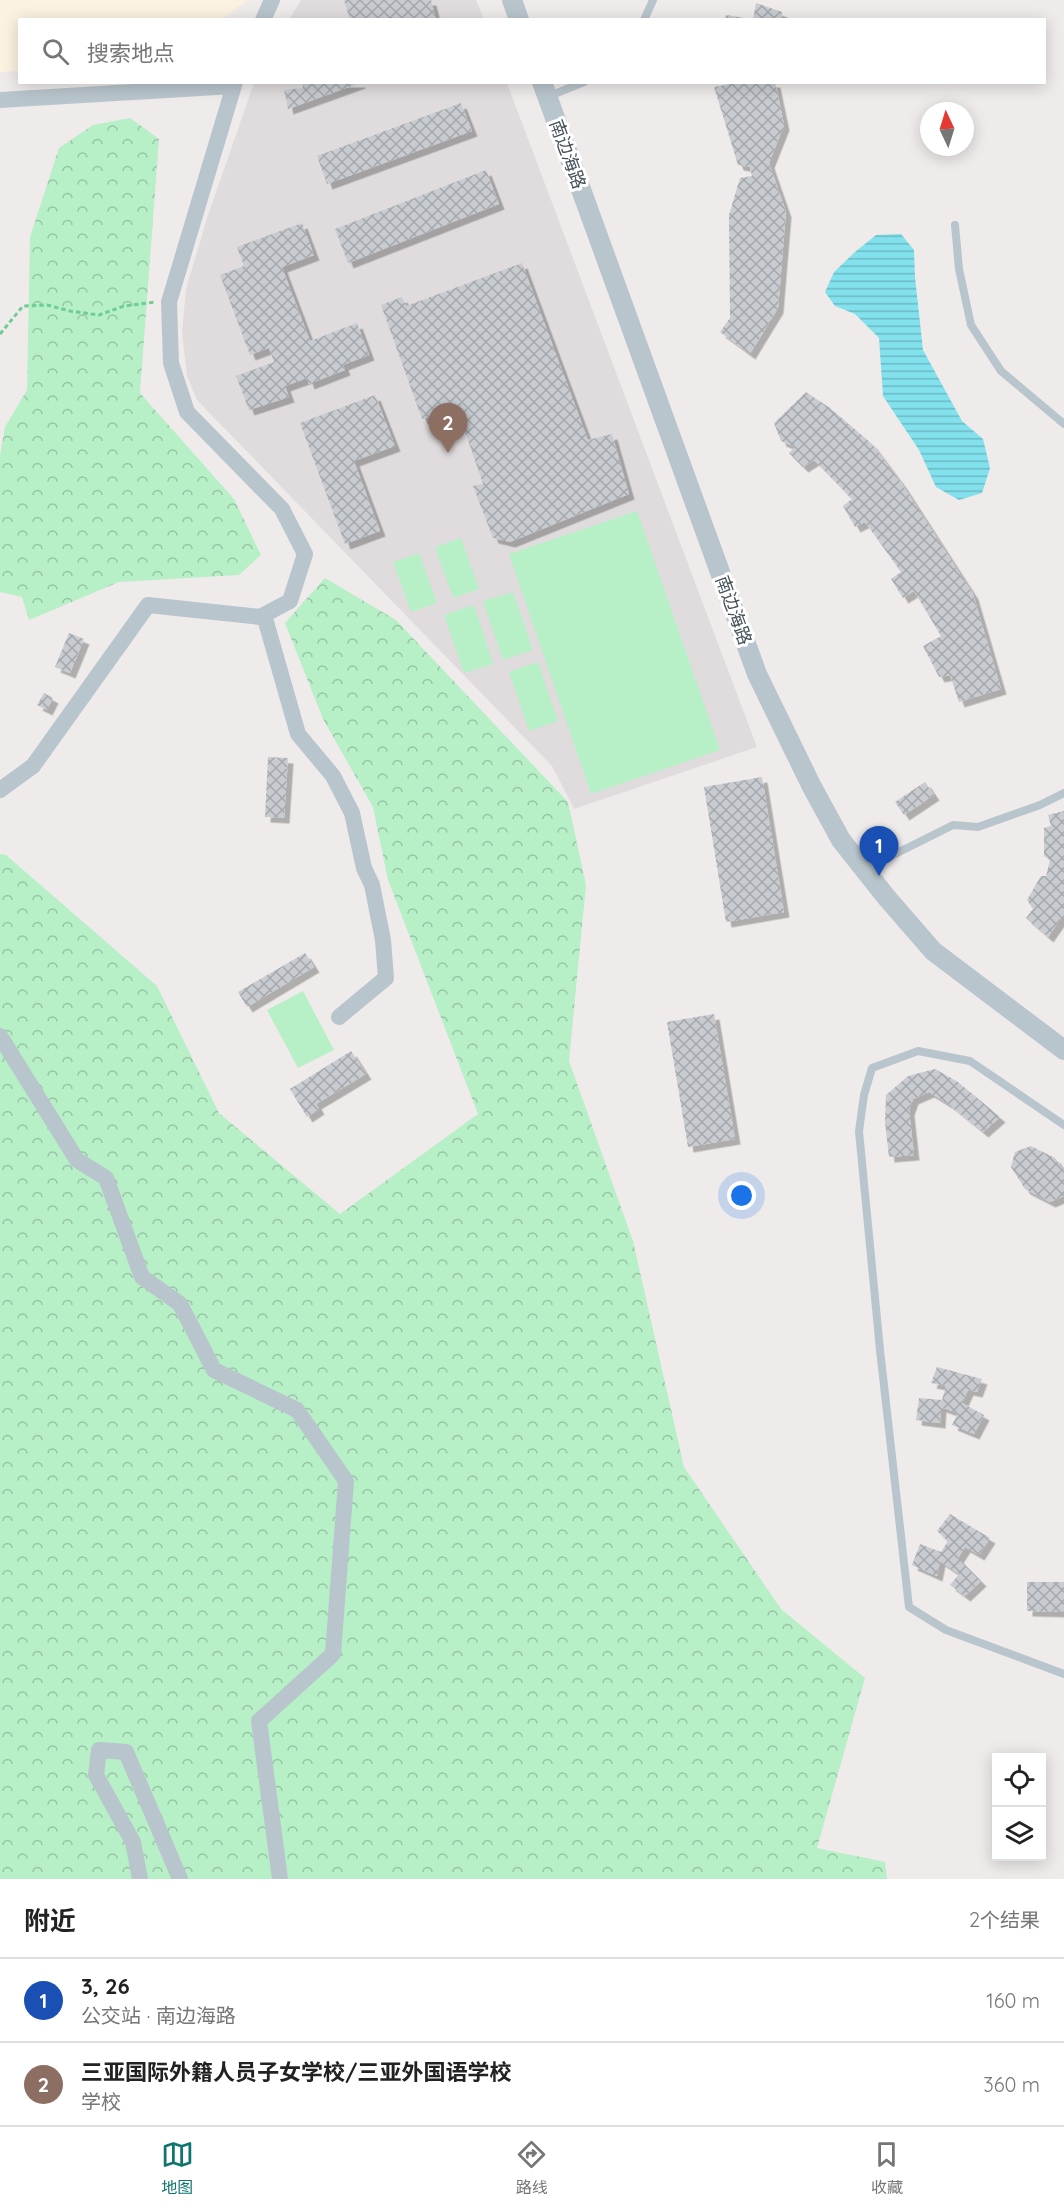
<!DOCTYPE html>
<html lang="zh">
<meta charset="utf-8">
<style>
:root{--surface:#fff;--page:#f6f6f6;--text:#222;--muted:#767676;--line:#e0e0e0;--accent:#0f766e}
body{margin:0;font-family:Quicksand,"Noto Sans SC",sans-serif;background:var(--page);color:var(--text)}
.controls{position:absolute;right:18px;bottom:18px;display:grid;overflow:hidden;border-radius:0px;box-shadow:0 3px 15px #0003}
.controls button{width:54px;height:54px;display:grid;place-items:center;padding:0;border:0;border-bottom:2px solid var(--line);background:var(--surface);color:var(--text);font:30px sans-serif}
.compass{position:absolute;left:920px;top:102px;width:54px;height:54px;border-radius:50%;background:var(--surface);box-shadow:0 3px 15px #0003;rotate:356deg}
.you{position:absolute;left:742px;top:1196px;width:21px;height:21px;margin:-15px;border:4px solid #fff;border-radius:50%;background:#1a73e8;box-shadow:0 0 0 9px #1a73e833}
.badge{display:grid;place-items:center;width:39px;height:39px;border-radius:50%;background:var(--accent);color:#fff;font-size:20px;font-weight:700}
.pin{position:absolute;translate:-50% -50px;filter:drop-shadow(0 2px 3px #0008)}
.pin::after{content:'';position:absolute;top:32px;width:21px;height:18px;background:inherit;clip-path:polygon(0 0,100% 0,50% 100%)}
.list{margin:0;padding:0;list-style:none}
h2{display:flex;justify-content:space-between;align-items:center;height:78px;margin:0;padding:0 24px;font-size:26px}
h2 small{font-size:20px;font-weight:400;color:var(--muted)}
.list li{display:grid;grid-template-columns:39px 1fr auto;gap:18px;align-items:center;box-sizing:border-box;height:84px;padding:0 24px;border-top:2px solid var(--line)}
.list b{display:block;font-size:22px;white-space:nowrap}
.list p{margin:0;font-size:20px;white-space:nowrap;color:var(--muted)}
.list em{font-size:20px;font-style:normal;color:var(--muted)}
.icon{flex:none;width:33px;height:33px;fill:none;stroke:currentColor;stroke-width:2;stroke-linecap:round;stroke-linejoin:round}
.map{position:relative;flex:none;width:1064px;height:1879px;overflow:hidden}
.search{position:absolute;background:var(--surface);box-shadow:0 3px 15px #0003;left:18px;right:18px;top:18px;height:66px;display:flex;align-items:center;gap:15px;box-sizing:border-box;padding:0 21px;border-radius:0px;color:var(--muted);font-size:22px}
.sheet{height:246px;background:var(--surface)}
nav{display:flex;justify-content:space-around;align-items:center;box-sizing:border-box;height:84px;border-top:2px solid var(--line);background:var(--surface);font-size:16px;color:var(--muted)}
nav a{display:grid;justify-items:center;gap:3px}
nav .on{color:var(--accent)}
.map>svg:first-child{display:block}
</style>
<div class="map">
<svg width="1064" height="1879" viewBox="0 0 1064 1879">
<defs>
<pattern id="forest-crowns" width="20" height="18" patternUnits="userSpaceOnUse" patternTransform="scale(1.5)"><rect width="20" height="18" fill="#b7efc7"/><path d="M2 6a3 3 0 1 1 6 0M12 15a3 3 0 1 1 6 0" fill="none" stroke="#96c4a5"/></pattern>
<pattern id="water-rules" width="6" height="5" patternUnits="userSpaceOnUse" patternTransform="scale(1.5)"><rect width="6" height="5" fill="#82e1ed"/><path d="M0 2.5h6" fill="none" stroke="#6cb9c3"/></pattern>
<pattern id="building-cross-hatch" width="8" height="8" patternUnits="userSpaceOnUse" patternTransform="scale(1.5)"><rect width="8" height="8" fill="#c8ccd1"/><path d="M0 0l8 8M0 8l8-8" fill="none" stroke="#a4a8ad"/></pattern>
<filter id="shadow"><feDropShadow dx="5.5" dy="5.5" stdDeviation="0" flood-color="#0004"/></filter>
</defs>
<rect width="100%" height="100%" fill="#efebeb"/>
<path fill="#fcf2e2" d="M0 0H248L222 19 20 20 19 71 0 72Z"/>
<path fill="#e0dcde" d="M301 0H476L484 19 289 20Z
M254 83H507L757 747 574 809 552 766 197 400 187 376 182 332 186 289 207 218Z"/>
<path fill="url(#forest-crowns)" d="M130 118 159 139 140 393 234 499 261 555 239 575 119 582 29 620 22 597 0 592V456L5 427 27 390 30 237 59 148 93 125Z
M325 578 396 620 568 802 586 885 569 1061 633 1241 684 1467 781 1609 865 1678 817 1848 885 1862 887 1879H0V854L6 855 157 986 219 1113 340 1214 478 1114 388 880 373 807 323 719 285 623Z"/>
<path fill="#b7efc7" d="M637 511 720 750 591 794 509 554Z
M461 538 479 589 453 598 435 547Z
M419 553 437 603 411 612 393 562Z
M513 592 533 650 503 660 483 601Z
M474 605 493 664 464 673 444 615Z
M538 662 558 721 529 731 509 672Z
M303 991 334 1050 298 1068 267 1010Z"/>
<path fill="url(#water-rules)" d="M901 234 914 250 915 277 923 350 962 421 983 439 990 468 982 493 959 500 936 487 919 450 883 396 879 338 855 314 835 306 825 292 834 272 855 252 876 235Z"/>
<path fill="url(#building-cross-hatch)" filter="url(#shadow)" d="M344 0H431L436 20H393L392 16 381 20H350Z
M756 3 782 12 781 20H753Z
M726 15 745 18 744 20H725Z
M302 82H360V83L288 109 284 90 303 88Z
M740 82H775L784 125 769 163 786 212 778 308 750 354 720 332 730 318 729 215 740 178 752 176 750 167 738 165 714 87Z
M461 103 472 131 327 184 317 156Z
M486 170 499 204 348 263 335 229Z
M302 223 314 255 282 267 310 341 357 323 369 355 343 365 345 370 309 384 307 378 285 386 289 397 249 410 236 376 274 362 269 348 250 355 220 275 244 266 237 247Z
M522 263 588 440 612 434 629 494 510 542 493 538 473 486 483 484 457 408 422 419 381 305 402 297 406 306Z
M806 392 830 408 872 444 902 484 973 594 1001 689 959 702 950 675 939 677 923 646 941 636 914 591 903 598 891 579 901 572 865 522 855 527 843 506 852 499 814 460 803 467 789 453 795 447 781 441 774 423Z
M375 395 395 446 354 461 380 531 345 544 300 423Z
M69 633 84 639 70 673 55 667Z
M44 693 53 698 47 710 37 705Z
M268 757 288 758 284 818 265 817Z
M762 777 784 912 726 922 704 787Z
M925 782 934 795 904 815 895 802Z
M1064 811V914L1048 937 1026 918 1033 909 1027 900 1041 876H1046L1050 860 1044 856V828L1051 826 1048 815Z
M305 953 314 967 247 1007 238 992Z
M714 1014 735 1139 688 1147 667 1022Z
M351 1051 366 1074 316 1104 319 1109 307 1117 290 1089Z
M935 1069 958 1082 1000 1117 983 1132 950 1105 929 1092 913 1099 909 1110 914 1155 889 1157 885 1122 886 1095 908 1076Z
M1031 1146 1055 1158 1064 1171V1196L1050 1202 1025 1189 1011 1167 1015 1152Z
M937 1367 982 1379 977 1392 968 1390 962 1403 984 1415 974 1434 952 1425 958 1413 941 1407 940 1423 916 1420 919 1398 942 1400 946 1386 931 1383Z
M950 1514 990 1538 979 1555 965 1547 958 1558 981 1581 965 1596 950 1585 959 1574 940 1561 937 1576 912 1565 920 1544 941 1552 948 1541 937 1531Z
M1027 1582H1064V1612L1027 1611Z"/>
<g fill="none" stroke-linecap="round" stroke-linejoin="round">
<path stroke="#6ecd96" stroke-width="3" stroke-dasharray="4.5 3" stroke-linecap="butt" d="M0 334 23 306 47 305 70 311 99 315 124 306 156 302"/>
<path stroke="#b9c5cc" stroke-width="8" d="M644 20 653 0
M547 97 584 82
M955 225 959 269 971 325 1001 371 1064 424
M865 869 953 825 978 827 1040 805 1064 793
M1064 1125 970 1061 918 1051 872 1068 864 1095 859 1131 880 1350 909 1607 946 1630 1064 1674"/>
<path stroke="#b9c5cc" stroke-width="16" d="M263 20 272 0
M0 100 233 86
M264 615 298 734 333 776 352 813 364 868 372 885 383 940 386 978 339 1017
M0 790 33 766 148 605 260 617 290 601 305 554 282 509 187 412 171 363 169 302 235 82
M0 1036 77 1160 106 1178 142 1277 180 1304 214 1370 297 1410 346 1481 333 1654 259 1721 280 1879
M140 1879 133 1842 96 1775 99 1750 126 1752 180 1879"/>
<path stroke="#b9c5cc" stroke-width="20" d="M512 0 519 20
M542 82 757 674 811 785 841 840 887 898 933 951 1064 1050"/>
</g>
<g text-anchor="middle" dominant-baseline="central" stroke-width="6" stroke-linejoin="round" paint-order="stroke">
<g font-size="18" fill="#445159" stroke="#fff">
<text transform="translate(568 154) rotate(70)">南边海路</text>
<text transform="translate(734 610) rotate(70)">南边海路</text>
</g>
</g>
</svg>
<div class="controls">
<button><svg class="icon" aria-label="locate" viewBox="0 0 24 24"><circle cx="12" cy="12" r="6"/><path d="M12 2v4M12 18v4M2 12h4M18 12h4"/></svg></button>
<button><svg class="icon" aria-label="layers" viewBox="0 0 24 24"><path d="M12 4l9 5-9 5-9-5zM3 14l9 5 9-5"/></svg></button>
</div>
<svg class="compass" viewBox="-18 -18 36 36"><path d="M0-13l5 13h-10z" fill="#e53935"/><path d="M0 13l5-13h-10z" fill="#767676"/></svg>
<div class="you"></div>
<div class="pin badge" style="left:879px;top:876px;background:#1a4fb4">1</div>
<div class="pin badge" style="left:448px;top:453px;background:#8d6e63">2</div>
<div class="search"><svg class="icon" aria-label="search" viewBox="0 0 24 24"><circle cx="10" cy="10" r="6"/><path d="M15 15l6 6"/></svg>搜索地点</div>
</div>
<section class="sheet">
<h2>附近<small>2个结果</small></h2>
<ul class="list">
<li><span class="badge" style="background:#1a4fb4">1</span><div><b>3, 26</b><p>公交站 · 南边海路</p></div><em>160 m</em></li>
<li><span class="badge" style="background:#8d6e63">2</span><div><b>三亚国际外籍人员子女学校/三亚外国语学校</b><p>学校</p></div><em>360 m</em></li>
</ul>
</section>
<nav>
<a class="on"><svg class="icon" aria-label="map" viewBox="0 0 24 24"><path d="M3 6l6-2 6 2 6-2v14l-6 2-6-2-6 2zM9 4v14M15 6v14"/></svg>地图</a>
<a><svg class="icon" aria-label="directions" viewBox="0 0 24 24"><path d="M12 3l9 9-9 9-9-9zM9 14v-3h6M13 9l2 2-2 2"/></svg>路线</a>
<a><svg class="icon" aria-label="saved" viewBox="0 0 24 24"><path d="M7 4h10v16l-5-4-5 4z"/></svg>收藏</a>
</nav>
